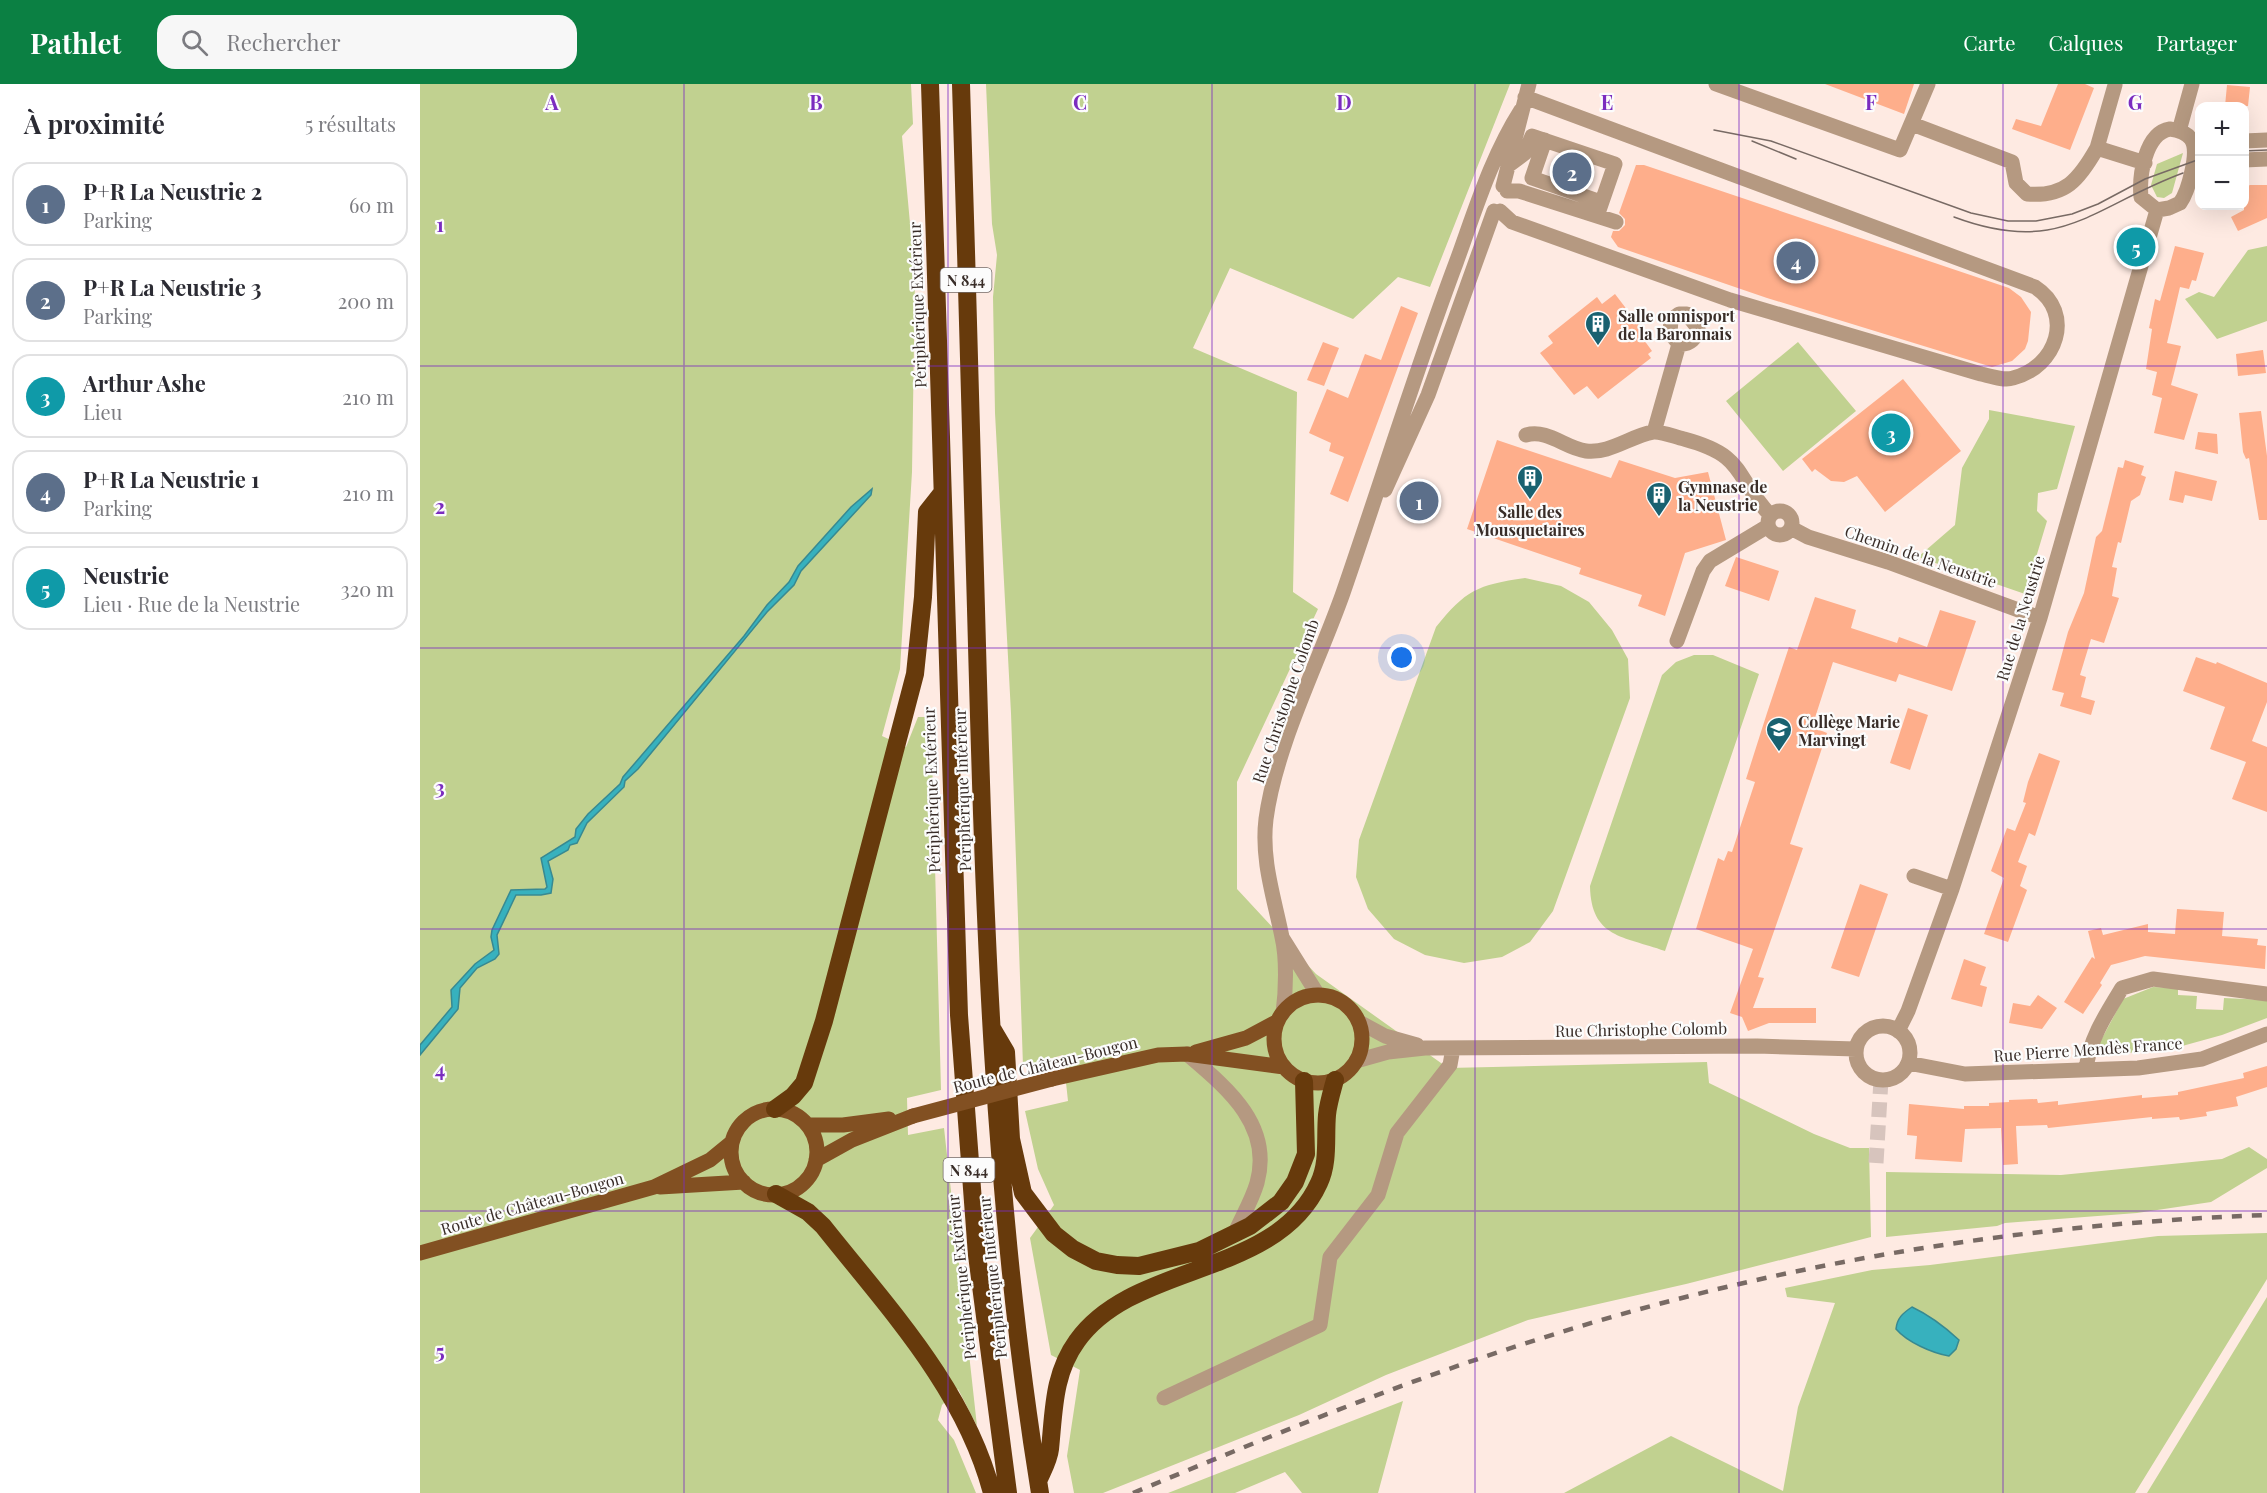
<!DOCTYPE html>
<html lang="fr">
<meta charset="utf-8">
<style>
:root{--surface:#fff;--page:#f7f7f7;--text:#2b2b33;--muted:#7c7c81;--line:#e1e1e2;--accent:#0b8043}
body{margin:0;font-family:"Playfair Display",serif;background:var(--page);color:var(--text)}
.controls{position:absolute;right:18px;top:18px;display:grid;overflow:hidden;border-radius:12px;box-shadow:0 6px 24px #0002}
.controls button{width:54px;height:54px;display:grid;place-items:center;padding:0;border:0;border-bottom:2px solid var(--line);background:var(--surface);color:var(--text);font:30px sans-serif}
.you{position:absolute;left:982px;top:574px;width:21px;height:21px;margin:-15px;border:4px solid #fff;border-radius:50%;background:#1a73e8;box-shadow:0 0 0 9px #1a73e833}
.badge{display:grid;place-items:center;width:39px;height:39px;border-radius:50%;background:var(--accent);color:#fff;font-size:20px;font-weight:700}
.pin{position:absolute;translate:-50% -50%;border:3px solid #fff;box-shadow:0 2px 6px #0006}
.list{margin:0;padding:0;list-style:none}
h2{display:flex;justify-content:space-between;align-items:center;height:78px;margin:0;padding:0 24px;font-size:26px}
h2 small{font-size:20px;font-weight:400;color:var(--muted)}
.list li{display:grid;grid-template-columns:39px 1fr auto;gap:18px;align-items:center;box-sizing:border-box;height:84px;margin:0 12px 12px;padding:0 12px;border:2px solid var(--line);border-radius:18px}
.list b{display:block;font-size:22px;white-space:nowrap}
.list p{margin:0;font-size:20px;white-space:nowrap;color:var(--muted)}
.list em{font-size:20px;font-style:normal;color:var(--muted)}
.icon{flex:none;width:33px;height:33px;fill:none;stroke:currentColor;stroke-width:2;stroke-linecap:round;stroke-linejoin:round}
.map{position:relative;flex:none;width:1847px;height:1409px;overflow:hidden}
header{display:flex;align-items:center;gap:36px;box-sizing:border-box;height:84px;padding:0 30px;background:var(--accent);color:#fff}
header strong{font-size:28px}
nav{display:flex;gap:33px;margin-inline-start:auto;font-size:21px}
.search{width:420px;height:54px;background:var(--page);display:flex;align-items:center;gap:15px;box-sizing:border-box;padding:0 21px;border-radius:18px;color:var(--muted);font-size:22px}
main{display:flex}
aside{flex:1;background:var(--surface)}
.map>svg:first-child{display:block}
</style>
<header>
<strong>Pathlet</strong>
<div class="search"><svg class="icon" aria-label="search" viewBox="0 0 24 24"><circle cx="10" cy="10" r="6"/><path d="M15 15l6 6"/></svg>Rechercher</div>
<nav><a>Carte</a><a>Calques</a><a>Partager</a></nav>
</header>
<main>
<aside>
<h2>À proximité<small>5 résultats</small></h2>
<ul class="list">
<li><span class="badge" style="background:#5c6f8a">1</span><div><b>P+R La Neustrie 2</b><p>Parking</p></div><em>60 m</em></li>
<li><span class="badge" style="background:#5c6f8a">2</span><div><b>P+R La Neustrie 3</b><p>Parking</p></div><em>200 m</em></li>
<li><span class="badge" style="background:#0f9aa8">3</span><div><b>Arthur Ashe</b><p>Lieu</p></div><em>210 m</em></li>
<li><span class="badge" style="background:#5c6f8a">4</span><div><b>P+R La Neustrie 1</b><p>Parking</p></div><em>210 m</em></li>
<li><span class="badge" style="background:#0f9aa8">5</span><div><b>Neustrie</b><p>Lieu · Rue de la Neustrie</p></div><em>320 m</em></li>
</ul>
</aside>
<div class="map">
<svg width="1847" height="1409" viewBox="0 0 1847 1409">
<rect width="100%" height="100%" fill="#feeae2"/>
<path fill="#c1d190" d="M0 0H491L493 40 482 52 495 194 492 388 480 585 462 652 486 663 498 633H511L521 1006 487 1014 488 1051 524 1044 557 1342 538 1305 522 1321 518 1336 534 1356 556 1409H0Z
M566 0H1090L1010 203 978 193 933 235 810 184 773 264 877 308 873 508 898 525 817 698V805L896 890 1028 984 1287 978 1289 999 1394 1050 1430 1064H1449L1451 1153 1266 1200 1108 1236 966 1291 879 1331 683 1409H654L647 1372 660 1286 631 1271 610 1154 634 1121 618 1085 605 1027 648 1017 643 971 603 982 591 629 575 329 573 213 577 171 572 140Z
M1763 69 1752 109 1744 114 1737 113 1731 101 1737 80Z
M1847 162V237L1797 255 1765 215 1779 208 1794 213 1828 166Z
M1378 258 1436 327 1363 387 1306 317Z
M1569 326 1655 342 1637 405 1618 409 1617 427 1627 437 1605 510 1498 473 1535 441 1542 384 1569 335Z
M1105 494 1141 502 1169 518 1192 546 1208 575 1210 614 1133 827 1110 858 1082 873 1044 879 1005 871 974 855 948 825 936 793 939 756 1016 543C1046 506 1057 501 1105 494Z
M1274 571H1293L1339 590 1245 867C1203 852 1171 854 1170 802L1242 591 1256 578Z
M1733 903 1758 904V911L1777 912 1776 925 1803 926 1804 914 1847 916V934L1802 951 1755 964 1680 972 1679 960 1703 915Z
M1829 1063 1847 1075V1084L1791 1118 1717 1129 1585 1139 1577 1142 1466 1153V1088L1641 1091 1802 1075Z
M1847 1149V1195L1715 1409H1144L1251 1352 1363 1407 1378 1323 1415 1219 1367 1213 1365 1204 1452 1186 1510 1181 1738 1152Z
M1847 1213V1409H1727Z
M983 1317 958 1409H882L865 1388 815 1409H748Z"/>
<path fill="#37b1be" stroke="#388991" stroke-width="1.5" d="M452 405 451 411 381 487 374 501 347 528 218 685 205 697 204 703 167 739 157 759 150 761 148 766 128 777 133 795 131 809 121 811H96L77 851 79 870 75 875 57 884 40 904 38 925 0 971V961L32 923 31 906 55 880 74 866 71 853 72 846 91 806 125 805 127 803 121 774 155 753 156 745 168 730 200 700 203 693 324 552 347 521 369 498 378 482 431 423Z
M1492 1223C1509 1231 1525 1243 1539 1256L1536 1265 1529 1272C1512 1269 1487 1258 1476 1245 1477 1234 1483 1229 1492 1223Z"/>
<path fill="#feae8b" d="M1405 0H1494L1484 30Z
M1638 0H1665L1674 4 1650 66 1592 45 1596 35 1621 42Z
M1807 1 1830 3 1828 22H1805Z
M1216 81H1224L1589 204 1601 213 1611 228 1608 257 1605 265 1592 277 1572 283 1347 214 1198 163 1191 153 1193 147H1199L1205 141V135L1199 129Z
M1830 101H1847V134L1818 147 1811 133 1824 126V104Z
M1755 162 1784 169 1776 197 1772 196 1769 205 1760 203 1747 259 1761 262 1751 301 1778 310 1764 356 1734 349 1742 314 1732 311 1737 288 1726 285 1732 245 1729 244 1735 215 1740 217Z
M1195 210 1228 253 1224 256 1232 267 1228 270 1231 274 1178 315 1167 302 1154 311 1120 269 1133 259 1128 252 1177 213 1182 220Z
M981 222 998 229 928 418 910 410 924 373 909 367 911 359 889 349 907 305 928 314 945 270 961 276Z
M903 258 919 264 904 302 887 296Z
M1843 266 1846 289 1818 292 1816 270Z
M1483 295 1541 367 1465 428 1437 392 1424 398 1411 397 1395 385 1392 388 1382 375Z
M1841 327 1847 372V436H1839L1829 374 1826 375 1823 368 1819 329Z
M1778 348 1797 350 1798 370 1775 365Z
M1077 356 1191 394 1199 376 1255 394 1288 388 1306 456 1265 469 1245 532 1218 522 1222 511 1159 490 1161 484 1047 445Z
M1705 376 1724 382 1721 391 1726 393 1720 411 1711 417 1701 459 1698 458 1692 483 1697 484 1692 512 1699 514 1684 559 1671 555 1660 591 1666 593 1661 613 1675 617 1671 631 1640 622 1644 609 1632 606 1648 548 1664 509 1676 453 1682 447 1698 383 1703 384Z
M1755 387 1797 397 1792 417 1765 411 1763 419 1749 416Z
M1316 473 1359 487 1349 517 1305 502Z
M1395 513 1436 526 1431 544 1477 559 1479 553 1507 563 1520 526 1556 537 1532 607 1479 590 1476 598 1413 578 1392 643 1407 649 1370 760 1383 764 1338 893 1344 894 1333 924H1396V939H1349L1328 947 1322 933 1310 929 1333 865 1276 845 1298 774 1304 777 1308 767 1312 768 1335 698 1326 695 1347 629 1369 563 1377 566Z
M1776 573 1796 580 1797 578 1847 599V618L1832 657 1847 663V728L1812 715 1826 678 1790 665 1805 623 1763 607Z
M1488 624 1508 631 1490 686 1470 679Z
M1619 669 1640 677 1615 752 1609 749 1598 778 1607 782 1600 802 1607 806 1588 858 1564 850 1584 794 1571 787 1587 744 1595 747 1606 719 1603 718 1608 698Z
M1440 800 1468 810 1439 893 1411 884Z
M1757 825 1804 828 1802 852 1838 855 1837 861 1846 862 1845 885 1725 872 1691 881 1680 899 1682 901 1663 930 1644 918 1672 873 1675 875 1668 847 1681 844 1683 851 1728 840V848L1755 850Z
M1544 875 1566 883 1560 901 1567 903 1562 923 1531 915Z
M1618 911 1637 924 1622 945 1589 939 1593 919 1610 922Z
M1847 982V1003L1816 1013 1818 1022 1786 1028 1787 1032 1760 1036 1759 1033 1732 1035V1033L1628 1044 1627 1041 1596 1042 1598 1080 1583 1081 1581 1044 1545 1045 1542 1078 1495 1075 1497 1052 1487 1051 1489 1020 1544 1025V1022H1569V1019L1589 1018V1016L1617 1015 1618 1019 1638 1017V1021L1722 1011V1014L1758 1011V1008L1824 994 1823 989Z"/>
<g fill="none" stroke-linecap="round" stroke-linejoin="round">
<path stroke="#d7c4bd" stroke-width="15" stroke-dasharray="15 8" stroke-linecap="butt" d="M1456 1079 1461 996"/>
<path stroke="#b59981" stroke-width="15" d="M1296 0 1480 66 1508 0
M1695 1 1677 64 1725 79
M1492 40 1592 78 1596 99 1607 110C1645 113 1659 96 1677 64
M1750 45C1758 46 1766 48 1771 55 1780 67 1768 108 1760 119L1749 124 1737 126 1721 113C1719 92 1725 49 1750 45Z
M1759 47 1772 0
M1125 56 1112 94 1181 118
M1824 57 1847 56
M1824 76 1847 75
M1089 81 1105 69 1112 52 1195 80 1177 132
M1083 102 1109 0
M1087 107H1099L1196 138
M1080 127 1092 138 1310 216 1561 290C1570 292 1584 297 1593 294 1637 283 1655 229 1615 203L1105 13
M1234 348 1259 260C1270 261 1277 254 1278 244L1267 230H1259L1251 236 1250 249 1259 260
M1106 351C1128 345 1145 364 1166 367 1189 370 1211 352 1233 348 1241 347 1255 353 1264 355 1327 372 1313 391 1350 431
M965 406 1008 311 1074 127
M1348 439a12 12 0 1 1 24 0a12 12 0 1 1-24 0Z
M1371 444 1388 453 1468 478 1620 534
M1257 557 1283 487 1290 477 1348 442
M1494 792 1532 805
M863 855 898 911
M863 929C866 907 867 874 862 853 854 813 841 776 846 735 856 661 898 580 923 509 961 399 995 288 1036 179 1055 127 1071 73 1101 26
M939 938 965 952 997 961
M1436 969a27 27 0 1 1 54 0a27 27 0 1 1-54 0Z
M1478 947 1488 927 1532 805 1620 534 1737 126
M767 970C807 1004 853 1041 837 1099 832 1116 822 1133 815 1149
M936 977 968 968 1005 964 1337 962 1436 965
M1488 979 1545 990 1718 984 1782 975 1847 950
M1666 986C1669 956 1686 930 1702 904L1733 895 1847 910
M744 1314 900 1241 910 1173 958 1111 977 1049 1030 981 1033 964"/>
<path stroke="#825022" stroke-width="15" d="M854 955a44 44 0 1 1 88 0a44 44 0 1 1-88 0Z
M776 968 826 954 858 937
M632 995 738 971 767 970 864 983
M311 1068a43 43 0 1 1 86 0a43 43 0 1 1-86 0Z
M388 1041H423L469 1035
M396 1076 432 1056 493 1032
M240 1103 324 1098
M0 1169 234 1103 290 1076 312 1058"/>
<path stroke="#673a0c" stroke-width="18" d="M510 0 539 931 557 1171 588 1409
M541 0C546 175 552 350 556 525 564 821 572 1116 620 1409
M573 946 586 968 591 1055 603 1109 634 1150 653 1165 676 1177 697 1181 719 1182 779 1167 830 1142 861 1118 875 1098 886 1070 884 997
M355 1025 373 1012 384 999 404 937 495 590 503 513 507 428 522 409
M356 1110 388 1128 403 1142C468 1224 545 1305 572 1409
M619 1395C623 1386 629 1375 630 1365 634 1327 633 1290 657 1257 714 1177 856 1194 899 1099 909 1078 905 1054 907 1031 908 1020 912 1007 915 996"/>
<path stroke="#786a64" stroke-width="1.5" d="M1294 46 1351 57 1551 129 1588 137H1616L1652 130 1678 120 1725 95 1780 75
M1332 57 1376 75
M1824 67 1847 66
M1534 133C1641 173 1671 123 1763 89"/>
<path stroke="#786a64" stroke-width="4.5" stroke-dasharray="10 10" stroke-linecap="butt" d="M713 1409C845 1354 979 1299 1116 1256 1353 1180 1598 1140 1847 1131"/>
<path stroke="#825022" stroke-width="15" d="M493 1032 632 995"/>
</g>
<path fill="none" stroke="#7b2cbf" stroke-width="1.5" stroke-opacity="0.55" d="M264 0V1409M528 0V1409M792 0V1409M1055 0V1409M1319 0V1409M1583 0V1409M0 282H1847M0 564H1847M0 845H1847M0 1127H1847"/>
<defs>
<symbol id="building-pin" viewBox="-11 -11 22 30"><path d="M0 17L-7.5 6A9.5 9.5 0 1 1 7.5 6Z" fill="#196170" stroke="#fcfcfc"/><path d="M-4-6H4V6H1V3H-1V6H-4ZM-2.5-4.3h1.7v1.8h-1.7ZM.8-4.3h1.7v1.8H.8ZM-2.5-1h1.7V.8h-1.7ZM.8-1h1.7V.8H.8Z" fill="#fff"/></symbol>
<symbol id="school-pin" viewBox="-11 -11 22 30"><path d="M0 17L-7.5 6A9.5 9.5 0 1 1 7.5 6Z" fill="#196170" stroke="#fcfcfc"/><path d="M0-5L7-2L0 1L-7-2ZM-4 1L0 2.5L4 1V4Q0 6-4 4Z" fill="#fff"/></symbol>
</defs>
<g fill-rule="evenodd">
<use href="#building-pin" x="1163" y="225" width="30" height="40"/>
<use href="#building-pin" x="1095" y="379" width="30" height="40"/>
<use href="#building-pin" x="1224" y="396" width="30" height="40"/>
<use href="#school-pin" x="1344" y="631" width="30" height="40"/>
</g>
<g text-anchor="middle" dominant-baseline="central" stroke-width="4.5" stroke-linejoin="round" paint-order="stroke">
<g fill="#fcfcfc" stroke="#746b68" stroke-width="1.5">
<rect x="520.5" y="184" width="51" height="24" rx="4.5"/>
<rect x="523.5" y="1074" width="51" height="24" rx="4.5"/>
</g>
<g font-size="15" font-weight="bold" fill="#392d28">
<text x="546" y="196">N 844</text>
<text x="549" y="1086">N 844</text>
</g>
<g font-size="16" fill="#392d28" stroke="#fcfcfc">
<text transform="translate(497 221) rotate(-92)">Périphérique Extérieur</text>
<text transform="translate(1501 472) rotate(19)">Chemin de la Neustrie</text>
<text transform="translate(1600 534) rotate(-73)">Rue de la Neustrie</text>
<text transform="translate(865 617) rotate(-71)">Rue Christophe Colomb</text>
<text transform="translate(511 706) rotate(-92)">Périphérique Extérieur</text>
<text transform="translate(542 706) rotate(-92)">Périphérique Intérieur</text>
<text transform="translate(1221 945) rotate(-1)">Rue Christophe Colomb</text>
<text transform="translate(1668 965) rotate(-4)">Rue Pierre Mendès France</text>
<text transform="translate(625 980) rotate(-14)">Route de Château-Bougon</text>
<text transform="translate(112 1119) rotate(-16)">Route de Château-Bougon</text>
<text transform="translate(541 1193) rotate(-96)">Périphérique Extérieur</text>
<text transform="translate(572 1193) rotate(-96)">Périphérique Intérieur</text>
</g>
<g font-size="16" font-weight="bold" fill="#392d28" stroke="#fcfcfc" text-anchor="start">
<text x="1198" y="231">Salle omnisport<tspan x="1198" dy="18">de la Baronnais</tspan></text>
<text x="1258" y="402">Gymnase de<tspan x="1258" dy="18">la Neustrie</tspan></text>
<text x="1110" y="427" text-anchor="middle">Salle des<tspan x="1110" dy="18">Mousquetaires</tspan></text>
<text x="1378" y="637">Collège Marie<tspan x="1378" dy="18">Marvingt</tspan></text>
</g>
</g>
<g font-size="20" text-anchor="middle" font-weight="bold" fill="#7b2cbf" stroke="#fcfcfc" stroke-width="4.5" stroke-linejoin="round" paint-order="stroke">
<text x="132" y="26">A</text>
<text x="396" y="26">B</text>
<text x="660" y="26">C</text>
<text x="924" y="26">D</text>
<text x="1187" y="26">E</text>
<text x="1451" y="26">F</text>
<text x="1715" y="26">G</text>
<text x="20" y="148">1</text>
<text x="20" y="430">2</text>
<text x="20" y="711">3</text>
<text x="20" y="993">4</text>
<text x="20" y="1275">5</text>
</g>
</svg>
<div class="controls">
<button>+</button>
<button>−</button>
</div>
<div class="you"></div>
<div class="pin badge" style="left:999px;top:417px;background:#5c6f8a">1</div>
<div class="pin badge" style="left:1152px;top:88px;background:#5c6f8a">2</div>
<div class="pin badge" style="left:1471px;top:349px;background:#0f9aa8">3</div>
<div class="pin badge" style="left:1376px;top:177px;background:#5c6f8a">4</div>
<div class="pin badge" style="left:1716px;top:163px;background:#0f9aa8">5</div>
</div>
</main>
